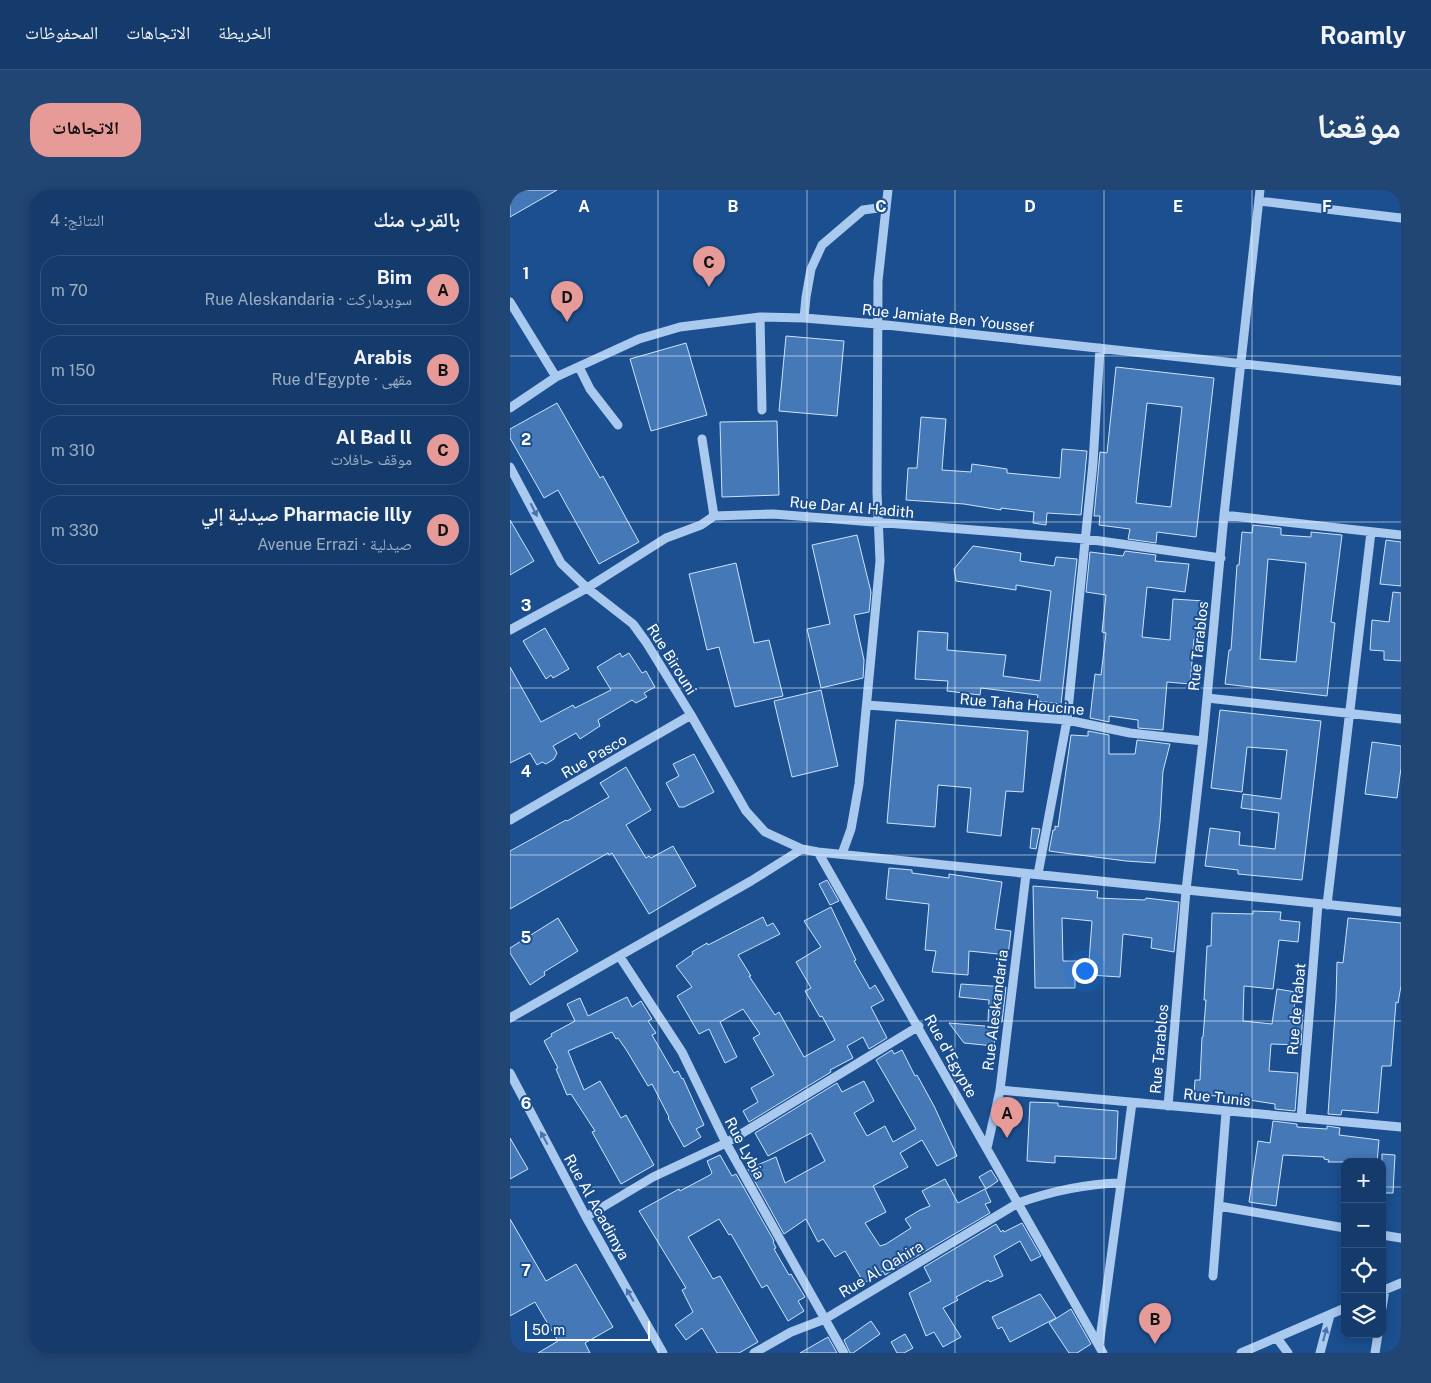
<!DOCTYPE html>
<html lang="ar">
<meta charset="utf-8">
<style>
:root{--surface:#143b6b;--page:#214673;--text:#f1f3f6;--muted:#9dadc1;--line:#33557e;--accent:#e69b98}
body{margin:0;font-family:"Public Sans","Noto Naskh Arabic",sans-serif;background:var(--page);color:var(--text);direction:rtl}
.controls{position:absolute;right:15px;bottom:15px;display:grid;overflow:hidden;border-radius:10px;box-shadow:0 2px 12px #0003}
.controls button{width:45px;height:45px;display:grid;place-items:center;padding:0;border:0;border-bottom:1px solid var(--line);background:var(--surface);color:var(--text);font:25px sans-serif}
.scale{position:absolute;left:15px;bottom:12px;width:125px;box-sizing:border-box;padding-left:5px;border:2px solid #fff;border-top:0;font-size:14px;line-height:18px;white-space:nowrap;color:#fff;-webkit-text-stroke:4px #1b4f8f;paint-order:stroke}
.you{position:absolute;left:574px;top:780px;width:18px;height:18px;margin:-12px;border:4px solid #fff;border-radius:50%;background:#1a73e8;box-shadow:0 0 0 8px #1a73e833}
.badge{display:grid;place-items:center;width:32px;height:32px;border-radius:50%;background:var(--accent);color:#111;font-size:16px;font-weight:700}
.pin{position:absolute;translate:-50% -41px;filter:drop-shadow(0 1px 2px #0008)}
.pin::after{content:'';position:absolute;top:26px;width:18px;height:15px;background:inherit;clip-path:polygon(0 0,100% 0,50% 100%)}
.list{margin:0;padding:0;list-style:none}
h2{display:flex;justify-content:space-between;align-items:center;height:65px;margin:0;padding:0 20px;font-size:21px}
h2 small{font-size:16px;font-weight:400;color:var(--muted)}
.list li{display:grid;grid-template-columns:32px 1fr auto;gap:15px;align-items:center;box-sizing:border-box;height:70px;margin:0 10px 10px;padding:0 10px;border:1px solid var(--line);border-radius:20px}
.list b{display:block;font-size:19px;white-space:nowrap}
.list p{margin:0;font-size:16px;white-space:nowrap;color:var(--muted)}
.list em{font-size:16px;font-style:normal;color:var(--muted)}
.icon{flex:none;width:28px;height:28px;fill:none;stroke:currentColor;stroke-width:2;stroke-linecap:round;stroke-linejoin:round}
.map{position:relative;flex:none;width:891px;height:1163px;overflow:hidden;direction:ltr;border-radius:20px}
header{display:flex;align-items:center;gap:30px;box-sizing:border-box;height:70px;padding:0 25px;background:var(--surface);border-bottom:1px solid var(--line)}
header strong{font-size:24px}
nav{display:flex;gap:28px;margin-inline-start:auto;font-size:18px}
.intro{display:flex;align-items:center;justify-content:space-between;box-sizing:border-box;height:120px;padding:0 30px}
h1{margin:0;font-size:35px}
.button{padding:12px 22px;border-radius:20px;background:var(--accent);color:#111;font-size:18px;font-weight:700}
main{display:flex;gap:30px;padding:0 30px}
aside{flex:1;background:var(--surface);border-radius:20px;box-shadow:0 2px 12px #0003}
.map>svg:first-child{display:block}
</style>
<header>
<strong>Roamly</strong>
<nav><a>الخريطة</a><a>الاتجاهات</a><a>المحفوظات</a></nav>
</header>
<div class="intro"><h1>موقعنا</h1><a class="button">الاتجاهات</a></div>
<main>
<div class="map">
<svg width="891" height="1163" viewBox="0 0 891 1163">
<rect width="100%" height="100%" fill="#1b4f8f"/>
<path fill="#4478b7" stroke="#cfe3fa" fill-rule="evenodd" d="M0 0H47L0 27Z
M276 146 334 151 327 226 269 221Z
M176 153 197 225 141 241 120 169Z
M606 177 704 188 686 347 647 342 646 353 618 349 620 339 589 335 590 326H584L590 262 597 263ZM637 213 672 217 661 317 626 313Z
M47 213 90 288 93 286 129 352 89 374 48 300 34 308 0 248V239Z
M411 227 436 229 432 280 461 282 462 274 497 279V283L550 288 552 259 577 261 571 325 537 323 536 335 523 333 524 322 491 318V320L454 314 396 310 398 278H407Z
M267 231 269 305 212 307 210 232Z
M0 330 24 371 0 385Z
M743 335 771 338V345L801 347V342L832 345 821 432 825 433 817 506 715 494 719 460H721L727 375H729L732 342 742 343ZM758 369 796 373 786 472 750 469Z
M347 345 361 402 359 422 344 425 354 470 353 488 311 498 297 439 320 434 302 355Z
M876 350 891 352V396L870 394Z
M463 356 511 363 510 371 544 376 546 367 567 369 551 514 527 511 528 505 471 498 470 505 437 501 438 491 405 489 408 441 438 443 437 460 496 465 493 486 530 491 541 401 506 395V400L446 391 444 379Z
M615 361 646 365 645 371 679 374 675 402 637 397 632 447 660 450 663 409 694 411 691 450 684 449 680 494 657 492 653 540 628 538V530L599 526V532L580 528 585 484 591 485 596 443 592 442 596 405 576 402 580 362 613 366Z
M226 373 244 453 259 450 273 506 225 517 209 457 197 460 179 384Z
M883 402 891 403V471L874 470V461L860 460 862 430 879 432Z
M35 438 59 479 43 488 41 485 36 489 13 451Z
M110 463 112 467 119 463 132 483 136 481 145 497 134 503 137 507 126 513 122 510 88 530 90 536 70 549 66 543 43 556 47 563 44 569 36 574 32 572 27 575 20 563 0 573V477L31 532 63 515 65 518 101 500 87 477Z
M311 500 328 576 282 587 264 511Z
M710 520 811 531 792 690 728 684V680L695 676 700 638 730 642 729 655 765 659 769 623 731 618 733 604 771 609 777 560 737 557 732 602 701 598Z
M386 530 518 541 513 602 496 601 491 646 457 642 461 598 428 595 425 637 377 633Z
M578 541 599 545V564H625L627 550 660 554 653 581 650 632 645 673 616 671 539 661 543 640H545V636L548 637 561 545 578 546Z
M862 552 891 556V578L887 608 855 604Z
M184 564 204 602 174 617H169L156 593 169 586 163 574Z
M116 577 141 620 116 635 136 668 139 666 141 668 163 656 186 696 139 724 102 663 99 665 98 663 0 719V661L56 630 57 631 99 607 90 593Z
M522 638 530 639 526 659 520 658Z
M379 678 402 680V683L439 688V684L492 692 485 739 501 741 498 765 459 761 458 785 422 782 426 761 415 760 419 714 376 709Z
M317 690 329 711 320 715 309 694Z
M523 696 588 701 587 708 635 710 636 708 669 712 664 762 641 758 642 748 613 744 610 787 565 784V798H525ZM552 728 582 731 579 771H553Z
M321 717 346 770 344 771 360 799 365 795 374 810 361 817 377 848 359 859 353 847 337 856 343 868 320 880 321 882 239 932 233 921 248 912 241 898 264 885 243 848 250 844 233 819 210 832 227 867 215 873 199 839 189 844 167 806 182 797 166 776 183 764 182 762 197 753 198 755 253 727 257 736 263 733 270 744 228 765 241 786H239L265 825 269 822 294 867 325 850 312 826 310 827 295 801 301 798 286 772 311 757 294 731Z
M743 721 771 722 770 730 790 732 788 752 769 750 763 799 734 796 733 831 762 834 767 799 786 802 784 820H793L791 855 761 854 759 881 788 883 785 921 765 919V914L733 909V907L684 905 685 890H690L692 847H693L696 810H694L697 756H701L702 723 743 724Z
M48 728 68 761 34 782 35 785 20 795 0 763V758Z
M838 728 891 733V796L888 813 886 812 881 876H872L868 923 832 920 831 925 818 924 826 810 827 772 833 773Z
M451 794 496 797 492 832 478 831 479 810 449 807Z
M117 807 122 817 131 811 142 829 138 831 146 843 142 845 164 883 168 881 172 889 173 888 194 935 186 939 191 947 174 957 158 928 159 927 142 894 138 896 117 861 108 848 106 849 102 842 58 861 74 900 90 891 111 928 116 925 144 975 111 994 82 942 85 941 61 904 57 905 46 879 48 878 34 851 42 846 41 844 65 831 57 814 70 808 78 826Z
M439 833 486 837 484 856 454 853Z
M382 860 384 864 392 860 405 886 407 885 424 916 447 966 427 976 412 950 390 963 398 977 363 996 376 1022 355 1033 370 1056 376 1054 401 1038 395 1029 410 1020 420 1016 412 1001 435 989 448 1013 475 999 481 1012 475 1014 480 1023 375 1085 373 1081 354 1093 335 1061 325 1067 313 1049 308 1052 296 1029 274 1044 238 979 266 967 275 993 315 971 301 943 258 966 245 943 327 893 332 902 354 891 364 911 344 923 357 946 375 936 383 952 406 939 366 870Z
M520 912 548 913V916L608 921 606 969 545 966V973L517 971Z
M763 931 787 934V937L817 939V936L830 938 829 945 869 950 867 972H818L819 970 814 969V967L773 965 766 1016 739 1012 748 951 760 953Z
M0 948 18 979 0 989Z
M872 964 885 965 883 1003H872Z
M210 965 222 986 226 984 264 1051 263 1052 266 1058 264 1059 279 1085 281 1084 295 1107 288 1111 294 1121 278 1131 257 1095 252 1098 221 1044 219 1045 209 1029 178 1047 203 1089 210 1086 248 1152 229 1163H207L192 1138 176 1150 165 1135 183 1122 172 1100 176 1098 129 1021 169 999 170 1001 200 985 202 983 197 971Z
M481 980 488 991 476 999 469 987Z
M0 1029 36 1091 66 1074 103 1137 75 1153 80 1163H28L48 1151 25 1112 0 1126Z
M512 1033 531 1066 521 1071 510 1051 484 1066 493 1086 480 1092 478 1090 446 1107 448 1110 433 1118 451 1147 433 1157 424 1142 416 1146 399 1103 421 1091 414 1077 486 1034 491 1042 493 1040 494 1042Z
M530 1104 546 1128 500 1152 492 1137 488 1139 482 1127Z
M561 1119 581 1154 567 1163H559L539 1133Z
M361 1131 370 1144 343 1163H340L334 1150Z
M395 1144 403 1158 394 1163H387L381 1152Z
M318 1147 327 1163H290Z"/>
<g fill="none" stroke-linecap="round" stroke-linejoin="round">
<path stroke="#a9c9ee" stroke-width="9" d="M749 11 891 28
M0 112 46 187
M250 127 252 220
M294 128 296 107 301 79 312 55 353 20 375 17
M69 177 80 199 108 235
M0 218 46 187 129 149 170 137 250 127 294 128 367 134 891 191
M192 249 204 326
M0 277 51 373 77 398 123 434 136 452 181 525 236 621 255 642 292 659 308 662 891 722
M714 325 891 345
M0 440 77 398 156 348 191 335 204 326 263 324 576 349 711 368
M697 508 891 529
M357 515 557 530 620 543 693 551
M0 630 181 525
M308 662 593 1163
M332 664 341 639 349 594 370 371 367 302 368 91 378 0
M528 684 557 530 583 273 590 158
M817 715 861 342
M110 767 172 862 216 953 334 1163
M0 828 241 691 292 659
M0 883 76 1027 153 1163
M490 900 891 937
M658 916 676 700 693 551 714 325 750 0
M791 928 808 714
M477 958 490 900 516 684
M709 1016 835 1038
M76 1027 143 987 216 953 409 836
M872 1045 891 1048
M703 1086 716 922
M872 1101 891 1093
M872 1118 875 1100
M767 1148 778 1163
M589 1156 622 913
M244 1163 281 1142 315 1129 508 1013C542 1001 574 994 610 993
M731 1163 835 1118
M810 1163 820 1125
M865 1163 868 1144"/>
</g>
<defs><path id="oneway-solid" d="M-6-.8H1V-3.2L6.5 0L1 3.2V.8H-6Z" transform="scale(1.25)"/></defs>
<g fill="#4674ac">
<use href="#oneway-solid" transform="translate(24 320) rotate(63)"/>
<use href="#oneway-solid" transform="translate(34 948) rotate(-118)"/>
<use href="#oneway-solid" transform="translate(120 1105) rotate(-120)"/>
<use href="#oneway-solid" transform="translate(815 1144) rotate(-75)"/>
</g>
<path fill="none" stroke="#fff" stroke-width="1" stroke-opacity="0.55" d="M148 0V1163M297 0V1163M445 0V1163M594 0V1163M742 0V1163M0 166H891M0 332H891M0 498H891M0 665H891M0 831H891M0 997H835M872 997H891"/>
<g text-anchor="middle" dominant-baseline="central" stroke-width="4" stroke-linejoin="round" paint-order="stroke">
<g font-size="15" fill="#fff" stroke="#1b4f8f">
<text transform="translate(438 128) rotate(6)">Rue Jamiate Ben Youssef</text>
<text transform="translate(342 317) rotate(5)">Rue Dar Al Hadith</text>
<text transform="translate(688 456) rotate(-84)">Rue Tarablos</text>
<text transform="translate(162 469) rotate(58)">Rue Birouni</text>
<text transform="translate(512 514) rotate(5)">Rue Taha Houcine</text>
<text transform="translate(84 566) rotate(-30)">Rue Pasco</text>
<text transform="translate(786 819) rotate(-85)">Rue de Rabat</text>
<text transform="translate(485 820) rotate(-83)">Rue Aleskandaria</text>
<text transform="translate(649 859) rotate(-85)">Rue Tarablos</text>
<text transform="translate(441 866) rotate(61)">Rue d'Egypte</text>
<text transform="translate(707 907) rotate(6)">Rue Tunis</text>
<text transform="translate(235 958) rotate(62)">Rue Lybia</text>
<text transform="translate(87 1017) rotate(61)">Rue Al Acadimya</text>
<text transform="translate(371 1079) rotate(-31)">Rue Al Qahira</text>
</g>
</g>
<g font-size="16" text-anchor="middle" font-weight="bold" fill="#fff" stroke="#1b4f8f" stroke-width="4" stroke-linejoin="round" paint-order="stroke">
<text x="74" y="22">A</text>
<text x="223" y="22">B</text>
<text x="371" y="22">C</text>
<text x="520" y="22">D</text>
<text x="668" y="22">E</text>
<text x="817" y="22">F</text>
<text x="16" y="89">1</text>
<text x="16" y="255">2</text>
<text x="16" y="421">3</text>
<text x="16" y="587">4</text>
<text x="16" y="753">5</text>
<text x="16" y="919">6</text>
<text x="16" y="1086">7</text>
</g>
</svg>
<div class="controls">
<button>+</button>
<button>−</button>
<button><svg class="icon" aria-label="locate" viewBox="0 0 24 24"><circle cx="12" cy="12" r="6"/><path d="M12 2v4M12 18v4M2 12h4M18 12h4"/></svg></button>
<button><svg class="icon" aria-label="layers" viewBox="0 0 24 24"><path d="M12 4l9 5-9 5-9-5zM3 14l9 5 9-5"/></svg></button>
</div>
<div class="scale">50 m</div>
<div class="you"></div>
<div class="pin badge" style="left:497px;top:948px">A</div>
<div class="pin badge" style="left:645px;top:1154px">B</div>
<div class="pin badge" style="left:199px;top:97px">C</div>
<div class="pin badge" style="left:57px;top:132px">D</div>
</div>
<aside>
<h2>بالقرب منك<small>النتائج: 4</small></h2>
<ul class="list">
<li><span class="badge">A</span><div><b>Bim</b><p>سوبرماركت · Rue Aleskandaria</p></div><em>70 m</em></li>
<li><span class="badge">B</span><div><b>Arabis</b><p>مقهى · Rue d'Egypte</p></div><em>150 m</em></li>
<li><span class="badge">C</span><div><b>Al Bad ll</b><p>موقف حافلات</p></div><em>310 m</em></li>
<li><span class="badge">D</span><div><b>Pharmacie Illy صيدلية إلي</b><p>صيدلية · Avenue Errazi</p></div><em>330 m</em></li>
</ul>
</aside>
</main>
